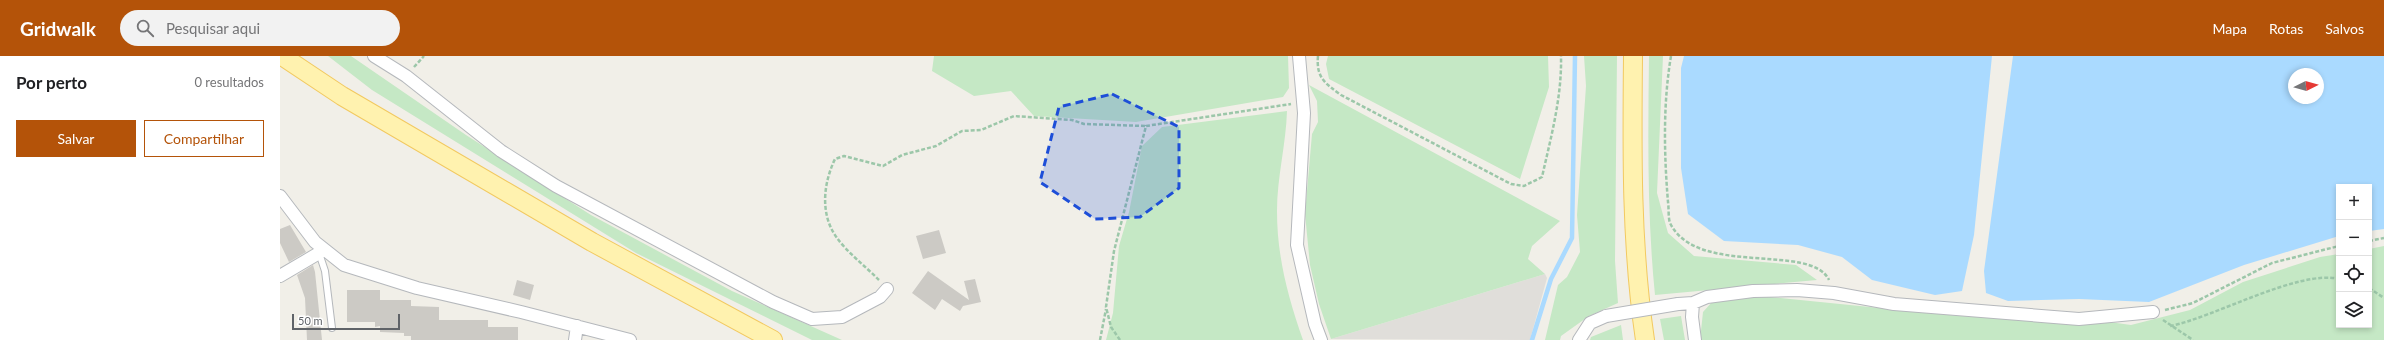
<!DOCTYPE html>
<html lang="pt">
<meta charset="utf-8">
<style>
:root{--surface:#fff;--page:#f2f2f2;--text:#202124;--muted:#757577;--line:#e0e0e0;--accent:#b45309}
body{margin:0;font-family:Lato,sans-serif;background:var(--page);color:var(--text)}
.controls{position:absolute;right:12px;bottom:12px;display:grid;overflow:hidden;border-radius:0px;box-shadow:0 2px 6px #0003}
.controls button{width:36px;height:36px;display:grid;place-items:center;padding:0;border:0;border-bottom:1px solid var(--line);background:var(--surface);color:var(--text);font:20px sans-serif}
.compass{position:absolute;left:2008px;top:12px;width:36px;height:36px;border-radius:50%;background:var(--surface);box-shadow:0 2px 6px #0003;rotate:85deg}
.scale{position:absolute;left:12px;bottom:10px;width:108px;box-sizing:border-box;padding-left:4px;border:2px solid #5f6368;border-top:0;font-size:11px;line-height:14px;white-space:nowrap;color:#5f6368;-webkit-text-stroke:3px #fff;paint-order:stroke}
.list{margin:0;padding:0;list-style:none}
h2{display:flex;justify-content:space-between;align-items:center;height:52px;margin:0;padding:0 16px;font-size:17px}
h2 small{font-size:13px;font-weight:400;color:var(--muted)}
.actions{display:flex;gap:8px;padding:12px 16px}
.actions a{flex:1;padding:9px 0;border:1px solid var(--accent);border-radius:0px;text-align:center;font-size:14px;color:var(--accent)}
.actions .main{background:var(--accent);color:#fff}
.icon{flex:none;width:22px;height:22px;fill:none;stroke:currentColor;stroke-width:2;stroke-linecap:round;stroke-linejoin:round}
.map{position:relative;flex:none;width:2104px;height:284px;overflow:hidden}
header{display:flex;align-items:center;gap:24px;box-sizing:border-box;height:56px;padding:0 20px;background:var(--accent);color:#fff}
header strong{font-size:19px}
nav{display:flex;gap:22px;margin-inline-start:auto;font-size:14px}
.search{width:280px;height:36px;background:var(--page);display:flex;align-items:center;gap:10px;box-sizing:border-box;padding:0 14px;border-radius:22px;color:var(--muted);font-size:15px}
main{display:flex}
aside{flex:1;background:var(--surface)}
.map>svg:first-child{display:block}
</style>
<header>
<strong>Gridwalk</strong>
<div class="search"><svg class="icon" aria-label="search" viewBox="0 0 24 24"><circle cx="10" cy="10" r="6"/><path d="M15 15l6 6"/></svg>Pesquisar aqui</div>
<nav><a>Mapa</a><a>Rotas</a><a>Salvos</a></nav>
</header>
<main>
<aside>
<h2>Por perto<small>0 resultados</small></h2>
<ul class="list">
</ul>
<div class="actions"><a class="main">Salvar</a><a>Compartilhar</a></div>
</aside>
<div class="map">
<svg width="2104" height="284" viewBox="0 0 2104 284">
<rect width="100%" height="100%" fill="#f1efe8"/>
<path fill="#e0deda" d="M1265 218 1267 222 1250 284 1051 283Z"/>
<path fill="#c5e8c5" d="M48 0H71L186 79 311 159 452 235 562 284H532L356 197 92 34Z
M654 0H1008L1009 32 1003 41 856 66 754 60 731 35 694 40 652 15Z
M1048 0H1268L1269 31 1240 123 1049 23 1046 8Z
M1304 0H1337L1335 205 1338 247 1309 260 1281 280 1280 284H1265L1278 229 1287 221 1300 196 1297 159 1306 30Z
M1369 0H1383L1377 137 1388 177 1414 200 1516 209 1537 224 1375 239C1367 160 1368 80 1369 0Z
M1029 29 1280 165 1252 190 1248 203 1265 218 1051 283 1039 248 1030 209 1025 158 1032 78 1038 66 1037 45Z
M1007 55C1006 88 997 122 997 155 997 201 1008 241 1023 284H826L833 257 839 190 849 156 862 90 882 71Z
M2104 190V284H1420L1423 256 1432 246 1480 240 1679 260 1815 264 1851 269 1910 254 1963 226 2040 201 2059 198V269H2089V193Z
M1401 260 1405 284H1384L1380 263Z
M1341 269 1343 284H1310L1311 281Z"/>
<path fill="#aadaff" fill-rule="evenodd" d="M1404 0H1712L1694 179 1682 235 1655 239 1592 224 1562 201 1518 189 1444 185 1408 158 1401 112V12Z
M1733 0H2104V173L2089 175V131H2059V180L1964 209 1869 246 1799 243 1728 245 1706 237 1704 215ZM2014 18H2038V42H2014Z"/>
<g fill="none" stroke-linecap="round" stroke-linejoin="round">
<path stroke="#aadaff" stroke-width="4.5" d="M1252 284 1271 223 1292 182 1295 0"/>
</g>
<path fill="#cccac5" d="M10 169 26 196 9 206 0 187V173Z
M659 174 666 197 643 203 636 180Z
M33 209 35 216 42 284H27L25 242 17 219Z
M648 215 689 244 684 225 695 223 701 246 683 250 680 255 662 243 655 254 632 237Z
M237 224 254 229 250 244 233 239Z
M67 234H100V244H131V250L159 251V264H208V271H238V284H131V280H124V277L100 276V270L95 271V266H67Z"/>
<g fill="none" stroke-linecap="round" stroke-linejoin="round">
<defs>
<path id="lane" d="M39 197 45 215 52 272"/>
<path id="street" d="M94 0 126 20 221 95 276 130 493 246 532 263 562 261 600 241 607 233
M1019 0 1024 57 1017 189 1035 268 1041 284
M0 140 35 186 64 209 137 232 241 256 350 284
M0 220 39 197
M1413 247 1412 261 1415 284
M1398 248 1413 247 1427 241 1473 235 1517 234 1554 237 1614 248 1799 263 1873 256
M295 284 297 270
M1299 284 1310 267 1326 260"/>
<path id="primary" d="M2 0 62 40 312 186 493 284
M1353 0C1352 96 1351 189 1365 284"/>
</defs>
<use href="#lane" stroke="#b5b8bc" stroke-width="8"/>
<use href="#street" stroke="#b5b8bc" stroke-width="14"/>
<use href="#primary" stroke="#f2c960" stroke-width="20"/>
<path stroke="#9cc7a9" stroke-width="2.5" stroke-dasharray="4 2" stroke-linecap="butt" d="M1038 0C1036 22 1045 27 1061 39L1231 128 1244 130 1262 121C1271 81 1282 41 1281 0
M1391 0C1383 47 1384 98 1388 146 1389 152 1388 161 1390 167 1417 222 1531 186 1549 224
M134 11 144 0
M2089 185 2104 182
M599 224C586 211 567 196 557 182 540 159 543 128 555 103L564 100 603 110 622 99 656 90 682 75 701 74 734 60 792 64 804 68 866 70
M2089 232 2104 242
M1885 254 1913 247 1992 207 2059 190
M1883 264 1913 284
M1890 270C1933 262 2019 213 2059 223
M820 284 826 253
M840 284 831 271 826 251 834 195 866 70 1011 48"/>
<use href="#lane" stroke="#fff" stroke-width="6"/>
<use href="#street" stroke="#fff" stroke-width="12"/>
<use href="#primary" stroke="#fff2af" stroke-width="18"/>
<defs>
<path id="street-bridge" d="M1326 260 1398 248"/>
</defs>
<use href="#street-bridge" stroke="#b5b8bc" stroke-width="14" stroke-linecap="butt"/>
<use href="#street-bridge" stroke="#fff" stroke-width="12"/>
</g>
<path fill="#1d4ed8" fill-opacity="0.2" stroke="#1d4ed8" stroke-width="3" stroke-dasharray="8 5" stroke-linejoin="round" d="M832 38 899 71V132L860 161 815 163 760 126 779 51Z"/>
</svg>
<div class="controls">
<button>+</button>
<button>−</button>
<button><svg class="icon" aria-label="locate" viewBox="0 0 24 24"><circle cx="12" cy="12" r="6"/><path d="M12 2v4M12 18v4M2 12h4M18 12h4"/></svg></button>
<button><svg class="icon" aria-label="layers" viewBox="0 0 24 24"><path d="M12 4l9 5-9 5-9-5zM3 14l9 5 9-5"/></svg></button>
</div>
<svg class="compass" viewBox="-18 -18 36 36"><path d="M0-13l5 13h-10z" fill="#e53935"/><path d="M0 13l5-13h-10z" fill="#757577"/></svg>
<div class="scale">50 m</div>
</div>
</main>
